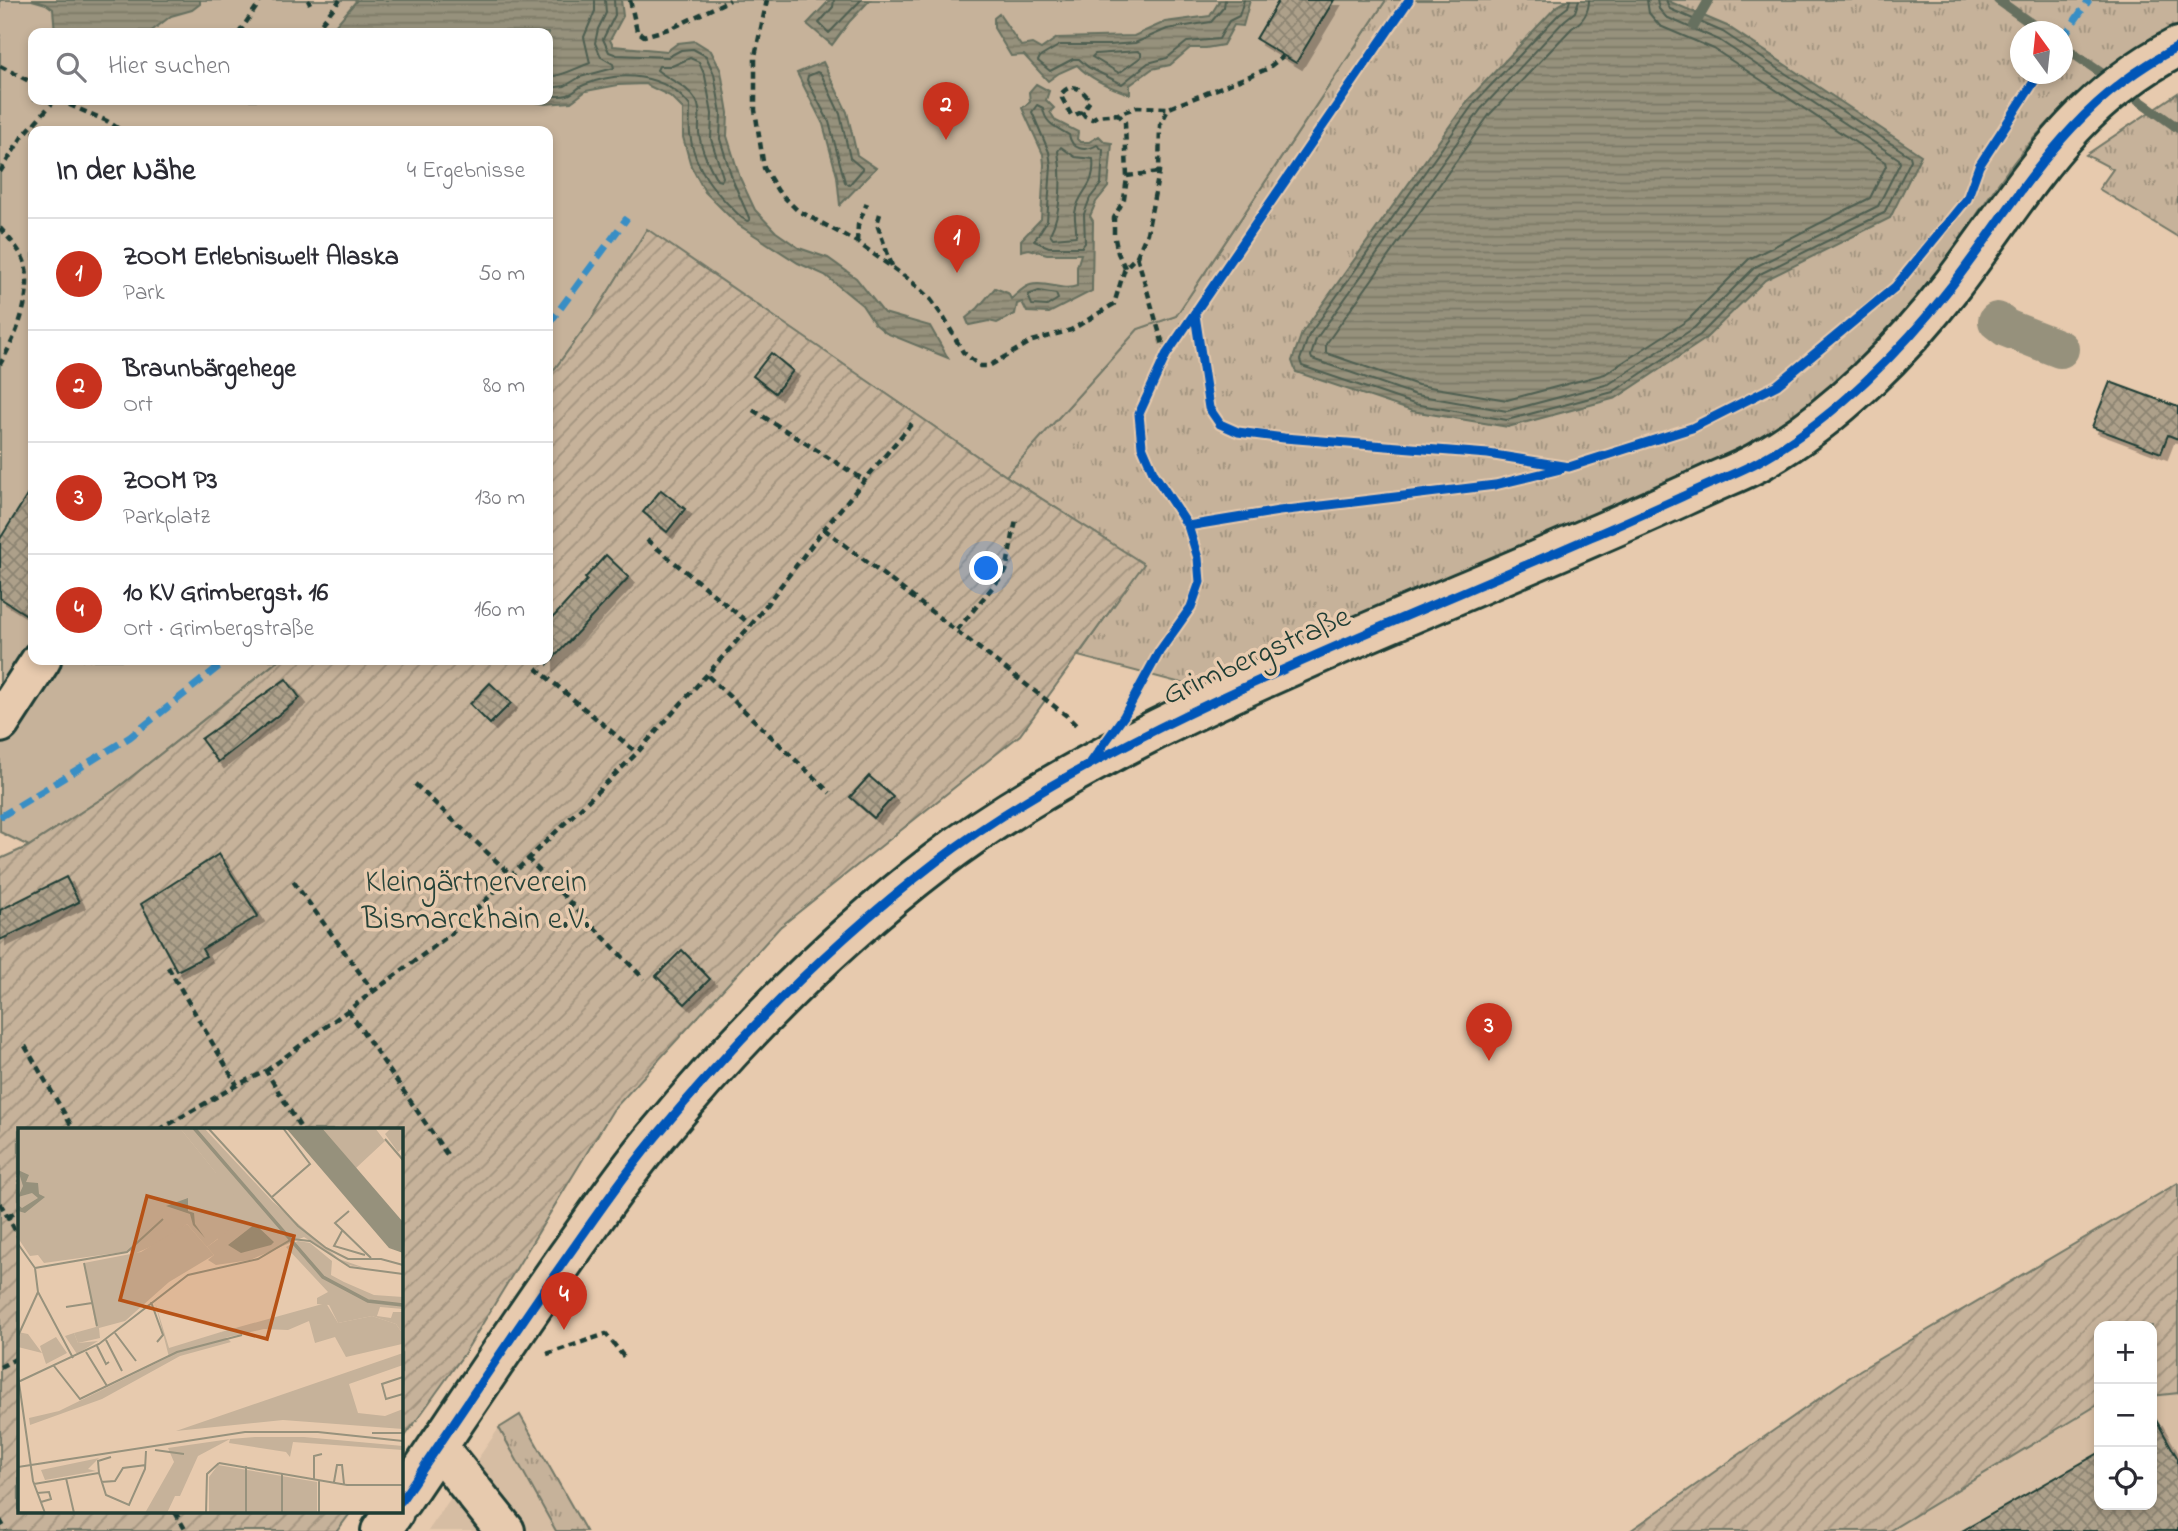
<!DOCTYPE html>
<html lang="de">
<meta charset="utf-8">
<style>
:root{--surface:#fff;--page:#f7f7f7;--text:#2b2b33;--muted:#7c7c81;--line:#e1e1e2;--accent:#c8321e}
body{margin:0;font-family:"Indie Flower",sans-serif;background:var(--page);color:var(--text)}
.controls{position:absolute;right:21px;bottom:21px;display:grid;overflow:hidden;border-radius:14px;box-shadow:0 4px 10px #0003}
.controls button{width:63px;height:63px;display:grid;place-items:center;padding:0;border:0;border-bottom:2px solid var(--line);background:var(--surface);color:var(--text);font:35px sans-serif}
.compass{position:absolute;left:2010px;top:21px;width:63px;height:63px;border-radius:50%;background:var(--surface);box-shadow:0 4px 10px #0003;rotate:345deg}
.you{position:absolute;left:987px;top:569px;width:24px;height:24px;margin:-18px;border:5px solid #fff;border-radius:50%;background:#1a73e8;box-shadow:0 0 0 10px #1a73e833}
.badge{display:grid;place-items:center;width:46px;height:46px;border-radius:50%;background:var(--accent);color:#fff;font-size:23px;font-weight:700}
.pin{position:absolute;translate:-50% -58px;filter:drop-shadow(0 2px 4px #0008)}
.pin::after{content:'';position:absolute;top:37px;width:24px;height:21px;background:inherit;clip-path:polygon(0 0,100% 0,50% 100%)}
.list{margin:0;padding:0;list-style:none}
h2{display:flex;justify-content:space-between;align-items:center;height:91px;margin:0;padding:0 28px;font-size:30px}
h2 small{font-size:23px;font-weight:400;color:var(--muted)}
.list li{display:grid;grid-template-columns:46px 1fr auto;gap:21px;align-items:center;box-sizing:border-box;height:112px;padding:0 28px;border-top:2px solid var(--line)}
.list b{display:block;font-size:26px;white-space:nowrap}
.list p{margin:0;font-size:23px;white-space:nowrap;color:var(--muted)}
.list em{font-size:23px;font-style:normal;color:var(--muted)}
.icon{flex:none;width:38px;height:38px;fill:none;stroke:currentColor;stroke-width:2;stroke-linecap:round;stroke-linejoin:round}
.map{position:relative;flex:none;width:2178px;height:1531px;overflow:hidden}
.search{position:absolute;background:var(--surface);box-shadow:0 4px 10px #0003;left:28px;top:28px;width:525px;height:77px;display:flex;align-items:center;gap:18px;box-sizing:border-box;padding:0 24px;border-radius:14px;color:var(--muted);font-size:26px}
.panel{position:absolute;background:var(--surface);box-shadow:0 4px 10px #0003;left:28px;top:126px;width:525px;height:539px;border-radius:14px}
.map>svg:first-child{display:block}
</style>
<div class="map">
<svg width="2178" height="1531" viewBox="0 0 2178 1531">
<defs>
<pattern id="grass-tufts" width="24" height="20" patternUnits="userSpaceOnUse" patternTransform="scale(1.75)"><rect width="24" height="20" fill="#c6b29a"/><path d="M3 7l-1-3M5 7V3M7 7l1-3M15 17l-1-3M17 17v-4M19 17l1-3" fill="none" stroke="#a0927e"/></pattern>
<pattern id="garden-furrows" width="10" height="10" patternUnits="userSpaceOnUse" patternTransform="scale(1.75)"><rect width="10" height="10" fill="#c6b29a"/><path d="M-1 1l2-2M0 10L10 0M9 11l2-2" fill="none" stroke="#a0927e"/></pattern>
<pattern id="water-rules" width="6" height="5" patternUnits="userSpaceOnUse" patternTransform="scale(1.75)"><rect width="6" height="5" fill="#96917c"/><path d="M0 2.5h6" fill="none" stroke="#7a7866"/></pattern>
<pattern id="building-cross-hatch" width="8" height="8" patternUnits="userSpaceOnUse" patternTransform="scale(1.75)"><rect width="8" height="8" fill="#ada08a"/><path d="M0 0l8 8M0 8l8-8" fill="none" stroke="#8c8472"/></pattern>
<filter id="shadow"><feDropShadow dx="6" dy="6" stdDeviation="0" flood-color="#0004"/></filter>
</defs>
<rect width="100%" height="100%" fill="#e7caae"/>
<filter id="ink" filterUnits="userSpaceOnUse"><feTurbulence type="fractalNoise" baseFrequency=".0143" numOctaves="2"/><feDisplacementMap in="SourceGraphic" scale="14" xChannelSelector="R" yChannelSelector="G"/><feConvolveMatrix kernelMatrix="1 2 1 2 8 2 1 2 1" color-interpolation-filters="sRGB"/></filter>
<g filter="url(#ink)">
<path fill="#d6bda3" d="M2178 1393V1531H1889L2099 1404V1505H2152V1396Z
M499 1428 556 1531H428Z"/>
<path fill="url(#grass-tufts)" stroke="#727867" stroke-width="2" fill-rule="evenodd" d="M1386 0H2178V32C2123 57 2074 92 2034 138 1994 183 1965 236 1929 284 1896 327 1857 369 1815 402 1794 419 1772 434 1751 449L1200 688 1078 656 1143 564 1006 476 1138 329 1176 316ZM2021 32H2062V74H2021Z
M2178 93V237L2099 189 2113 169 2086 155Z
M520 1415 586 1531H556L499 1428Z"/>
<path fill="#c6b29a" stroke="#727867" stroke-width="2" fill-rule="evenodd" d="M0 0H1386L1176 316 1138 329 1006 476 647 230 592 318 548 378V131H33V660H279L115 790 29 846 0 832ZM33 33H548V100H33Z"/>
<path fill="url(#garden-furrows)" stroke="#727867" stroke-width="2" d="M647 229 1006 476 1144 564 1020 735 780 927 613 1110 464 1354 401 1442V1130H19V1512H351L337 1531H0V859L29 846 115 790 279 660H548V378L592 318Z
M2178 1183V1393L2152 1396V1326H2099V1404L1889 1531H1630L1860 1370Z"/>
<path fill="url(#water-rules)" stroke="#666f5f" stroke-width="2" d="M32 0H200V4L192 10 171 16 149 33H55L53 9 46 4Z
M357 0H621L623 16 610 40 613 46 667 51 678 43 695 41 711 51 721 71 728 113 727 136 740 178 755 210 776 232 799 248 828 258 856 278 884 313 930 326 948 358 886 333 874 323 862 305 825 275 798 263 737 224 705 192 691 166 683 137V109L670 96 645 84 618 85 586 91 571 102 545 104 523 100H548V33H329Z
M830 0H870L850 21 832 45 807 24Z
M1220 0H1250L1243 26 1234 25 1223 45 1206 48H1190L1170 65 1152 69 1130 85V94C1111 88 1090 79 1077 65L1059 73 1048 81 1024 55 1011 56 994 28V18L999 14 1021 46 1032 44 1041 49 1057 38 1134 36 1165 22 1210 16Z
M1568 0H1666L1727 26 1921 155 1890 218 1765 280 1704 340 1616 398 1508 427 1412 411 1296 372 1292 361 1302 333 1469 99 1556 7Z
M823 62 847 112 857 155 876 168 840 205 837 176 823 124 797 73Z
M1036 84 1049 91 1046 100 1054 108 1050 112 1056 121 1078 132 1077 139 1080 142H1089L1099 136 1105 142 1112 143 1108 187 1096 202 1090 216 1093 221 1092 291 1049 313 1027 312 1022 302 1017 304 1015 314 997 323 989 321 969 325 966 318 978 308 995 288 1008 293 1011 299C1017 294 1023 287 1030 285 1046 280 1061 292 1077 286V267L1081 254H1047L1029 249 1021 251V240L1041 219 1044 165 1043 154 1022 108 1030 102 1029 92Z"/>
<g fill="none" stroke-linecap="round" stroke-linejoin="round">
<path stroke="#4f5f51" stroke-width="2" d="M834 0 833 7 819 23 829 33 861 0
M1225 0 1224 7 1211 22 1167 29 1135 43 1109 45H1060L1040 57 1038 61 1050 71 1073 59H1079L1088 67 1122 84 1148 63 1167 58 1187 42 1219 39 1229 21 1239 16 1244 0
M1570 0 1568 7 1560 13 1474 103 1309 335 1300 360 1302 366 1414 404 1507 420 1613 392 1700 335 1760 274 1884 213 1911 160 1910 156 1723 32 1670 9 1666 0
M1579 0 1575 12 1565 20 1481 109 1316 339 1311 356 1312 359 1416 395 1507 411 1609 384 1694 328 1755 267 1878 206 1900 163 1899 159 1719 40 1666 17 1659 9 1657 0
M1589 0C1589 13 1583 21 1572 28L1489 115 1326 344V353L1418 385 1507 400 1605 374 1688 320 1749 259 1870 198 1886 166 1885 162 1714 49 1660 26 1649 13 1647 0
M1138 51 1141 53V57L1119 73 1092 57 1095 54Z
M690 58 699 62 705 76 712 114 711 139 723 177 721 181 717 180C709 165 701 150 699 133 698 123 702 110 696 100 687 85 670 81 657 70L659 66H672Z
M817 72 821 74 840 114 850 158 863 169 849 185 845 182 829 122 807 80 808 76Z
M548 77C563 76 576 68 590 63L584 37 595 11V0
M548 88 565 86 580 77 614 68 613 64 601 57 595 43 598 29 606 13 605 0
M548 96C555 96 564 97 570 94 575 92 578 87 584 85 620 70 665 73 690 106 690 116 689 125 690 134 694 170 717 194 742 218L747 221 750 220 733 181 720 139 721 113 714 74 706 56 693 49 681 50 668 57 617 55 609 52 603 39 615 15 614 0
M1037 105 1043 108C1045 124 1056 127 1069 135 1072 150 1085 152 1097 145L1103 150 1101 184 1090 198 1084 214 1085 243 1082 247H1049L1034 241 1047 221 1051 166 1049 152 1032 112Z
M1061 147 1075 157 1093 159C1096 188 1079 189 1075 213 1074 220 1077 228 1076 236L1053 238 1050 234C1062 212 1062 175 1058 151Z
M1039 291 1056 294 1058 299 1047 306 1032 305 1028 295Z"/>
<path stroke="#666f5f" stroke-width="10" d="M1998 0 2043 32
M1694 26 1709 0
M2062 46 2113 81
M2126 91 2178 128"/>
<path stroke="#96917c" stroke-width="38" d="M1997 321 2006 328 2060 349"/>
</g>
<path fill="url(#building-cross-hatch)" stroke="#1f3d34" stroke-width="2" filter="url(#shadow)" d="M1279 0H1334L1296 63 1256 39Z
M771 353 793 371 775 393 753 376Z
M2110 382 2178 407V439L2168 435 2161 453 2092 427Z
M33 486V619L0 598V539Z
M661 490 685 509 667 532 643 512Z
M606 555 629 577 548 664V623L587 580 585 578Z
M286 679 300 698 218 762 201 739Z
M490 683 511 703 490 724 470 704Z
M869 776 893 797 874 818 850 797Z
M219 854 258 916 202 949 206 956 177 971 141 904Z
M66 877 79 902 0 940V910Z
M682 950 710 979 685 1004 656 976Z
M2156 1420 2178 1459V1531H1962L2099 1453V1505H2152V1423Z"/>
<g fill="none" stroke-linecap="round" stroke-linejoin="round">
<defs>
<path id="minor" d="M0 723 41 660
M438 1447 505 1531
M401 1501C456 1420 510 1338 567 1257 596 1216 625 1173 658 1134 741 1034 833 941 936 862 1005 809 1082 767 1159 728 1300 658 1447 600 1591 537 1631 520 1670 502 1710 484 1727 476 1747 469 1763 459 1835 418 1903 349 1953 284 2024 191 2069 103 2178 47
M381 1531 394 1512"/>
</defs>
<use href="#minor" stroke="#1f3d34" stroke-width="44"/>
<path stroke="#1f3d34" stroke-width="4.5" stroke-dasharray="7 5" stroke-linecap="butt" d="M308 0 310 4
M630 0 637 31 644 36 672 28 730 0
M767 0 755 56V110L764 168 778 191 797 210 857 242 911 281 931 300 944 318 963 352 980 366H989L1032 341 1071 330 1114 304 1125 268 1137 256 1147 233 1159 172 1160 125 1169 108 1267 69 1283 56
M314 32 340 0
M239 33 261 0
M0 66 33 83
M58 100 107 121 122 131
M1082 112 1075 115H1071L1062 98V93C1073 81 1083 90 1090 101L1082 112 1085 116 1092 119 1097 116 1118 114
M0 172 22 137 55 100
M1127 176 1159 172
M880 214 877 224 892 266
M0 228C9 238 22 252 25 264 33 295 16 338 0 364
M857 242 858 225 867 203
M1137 256 1166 355
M1125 268 1118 253 1114 234V218L1124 199 1127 178 1125 122 1118 114 1137 107 1169 108
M753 410 864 480
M824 529 1067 716 1079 728
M647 540 751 625
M957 630 1006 571 1016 520
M536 668 637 753
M708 676 830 793
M415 784 510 874
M527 858 644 979
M293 881 373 991
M168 967 237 1085
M348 1010 448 1156
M25 1046 74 1130
M266 1071 451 934 637 753 751 625 824 529 913 422
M159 1130 237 1085 266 1071 302 1130
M0 1203 19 1237
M8 1217 19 1210
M547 1354 606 1334 624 1357
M0 1367 19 1357
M175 1512 186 1531
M0 1520 6 1531"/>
<use href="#minor" stroke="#e7caae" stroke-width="38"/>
<path stroke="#378ec5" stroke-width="7" stroke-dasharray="14 7" stroke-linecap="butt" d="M2062 39 2089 0
M548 325 627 218
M0 817 130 737 227 660"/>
<defs>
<path id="cycleway" d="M1195 315 1209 408 1220 424 1238 432 1284 438 1488 454 1569 467 1692 428 1777 385 1895 287 1967 199 1979 166 2039 74
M1188 526 1279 511 1495 485 1561 469
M1091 762 1124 716 1159 652 1191 607 1200 582 1198 558 1188 526 1154 474 1142 446 1139 414 1166 355 1409 0
M401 1501C456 1420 510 1338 567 1257 596 1216 625 1173 658 1134 741 1034 833 941 936 862 1005 809 1082 767 1159 728 1300 658 1447 600 1591 537 1631 520 1670 502 1710 484 1727 476 1747 469 1763 459 1835 418 1903 349 1953 284 2024 191 2069 103 2178 47"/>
</defs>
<use href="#cycleway" stroke="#e7caae" stroke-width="13"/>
<use href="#cycleway" stroke="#0057b8" stroke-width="9"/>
</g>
</g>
<g text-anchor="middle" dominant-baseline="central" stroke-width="7" stroke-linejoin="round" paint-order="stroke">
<g font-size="32" fill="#1f3d34" stroke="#e7caae">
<text transform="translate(1257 657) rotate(-24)">Grimbergstraße</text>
</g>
<g font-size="32" fill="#274339" stroke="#e7caae">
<text x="476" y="883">Kleingärtnerverein<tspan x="476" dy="37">Bismarckhain e.V.</tspan></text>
</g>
</g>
<g transform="translate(18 1128)">
<rect width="385" height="385" fill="#e7caae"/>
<path d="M162 0H186L255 74 321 131 347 140 330 137 286 109 232 132 198 137 190 132 196 127 189 119 200 111 198 45ZM304 0H357L367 13 338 40ZM373 0H385V20L380 24 367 6ZM280 113 292 115 314 133 313 147 326 154 356 167 385 169V181L362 179 359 188 373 190 375 184H385V206L378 196 354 188 320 195 311 177 299 176V170L310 164 268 119ZM137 174 151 220 203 204 213 214 162 228 84 271 12 297 11 290 41 283 151 229ZM0 204 10 206 24 225 0 219ZM212 311 180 328 162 368H157L149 385H127L156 334 150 320ZM81 330 70 341 78 343 27 352 23 342ZM200 337 299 354V385H191V349Z" fill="#c6b29a"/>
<path d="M38 209 49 225 28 236 22 218ZM385 225V237L331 256 340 285 367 288 385 281V301L265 292 158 303ZM237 309H286L385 318V322L275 314 272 329 268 324 211 315 212 311Z" fill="#c6b29a"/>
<path d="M0 0H162L228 82V89L189 119 169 96 148 112 116 126 112 123 26 135 20 127 12 128 0 110ZM56 205 60 215 80 213 59 226 47 208Z" fill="#c6b29a"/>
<path d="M169 96 196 127 151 154 107 193 81 200 82 210 60 215 56 205 78 199 66 135 123 124ZM308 175 320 195 354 188 378 196 385 206 384 216 328 229 317 209 297 215 291 193 270 202 246 201 206 210 203 204Z" fill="#c6b29a"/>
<path d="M268 0H304L385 94V125L371 120ZM0 42 11 47 8 54 20 55 21 66 27 69 7 85 0 83V77L4 80 20 70 14 65 0 69 5 58ZM170 70V83L176 85 177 96 187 110 175 97 172 86 148 78ZM237 96 256 114 253 117 223 125 210 117Z" fill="#96917c"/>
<path fill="none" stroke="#96917c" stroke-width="3.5" d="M176 0 305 149 350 173 385 177"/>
<path fill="none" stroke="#97927d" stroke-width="2" d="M190 0 280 98 308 120 330 131H363L385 137M367 11 385 32M254 69 292 36 265 0M331 83 317 95 353 130M324 103 316 118 347 127M0 116 17 140 20 164 55 230M66 135 79 198M17 140 109 124 145 91M133 174 145 207 139 214M48 179 74 175M97 205 118 233M0 208 20 164M88 212 104 243M79 218 88 236 91 234M68 224 89 258M36 238 62 271 159 224 224 207M0 248 15 353 27 385M385 249 364 256 368 271 385 266M0 254 81 216 170 147 240 131 274 111 292 113 332 139 385 146M354 305H385M137 322 166 326M201 335 329 357H385M228 338V385M0 339 227 304H300L385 313M81 345 88 367 111 377 127 341 128 323M264 346V385M48 350 56 385M296 351V328L304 326M83 354 97 353 105 340 128 337M316 354 319 337H324L326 356M16 356 81 345 80 333 93 329M19 365 31 364 33 371 23 374M188 385 189 346 201 335M301 385V352"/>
<path fill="#b65216" fill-opacity="0.15" stroke="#b65216" stroke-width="3.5" d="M129 68 276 108 249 211 102 172Z"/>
<rect width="385" height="385" fill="none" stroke="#1f3d34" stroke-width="3.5"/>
</g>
</svg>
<div class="controls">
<button>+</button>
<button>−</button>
<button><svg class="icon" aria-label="locate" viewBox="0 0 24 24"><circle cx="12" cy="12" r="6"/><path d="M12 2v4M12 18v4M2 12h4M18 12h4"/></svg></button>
</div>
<svg class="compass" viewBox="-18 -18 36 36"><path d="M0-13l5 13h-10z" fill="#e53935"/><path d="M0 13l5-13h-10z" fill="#7c7c81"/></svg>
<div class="you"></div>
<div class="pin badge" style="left:957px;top:273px">1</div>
<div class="pin badge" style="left:946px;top:140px">2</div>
<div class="pin badge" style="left:1489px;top:1061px">3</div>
<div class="pin badge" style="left:564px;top:1330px">4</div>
<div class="search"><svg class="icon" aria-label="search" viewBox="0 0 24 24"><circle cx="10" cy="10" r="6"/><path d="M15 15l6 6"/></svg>Hier suchen</div>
<section class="panel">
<h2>In der Nähe<small>4 Ergebnisse</small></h2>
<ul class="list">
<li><span class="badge">1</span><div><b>ZOOM Erlebniswelt Alaska</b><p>Park</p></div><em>50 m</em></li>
<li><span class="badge">2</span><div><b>Braunbärgehege</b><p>Ort</p></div><em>80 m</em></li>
<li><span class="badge">3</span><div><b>ZOOM P3</b><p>Parkplatz</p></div><em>130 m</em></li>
<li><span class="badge">4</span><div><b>10 KV Grimbergst. 16</b><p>Ort · Grimbergstraße</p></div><em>160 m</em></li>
</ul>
</section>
</div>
